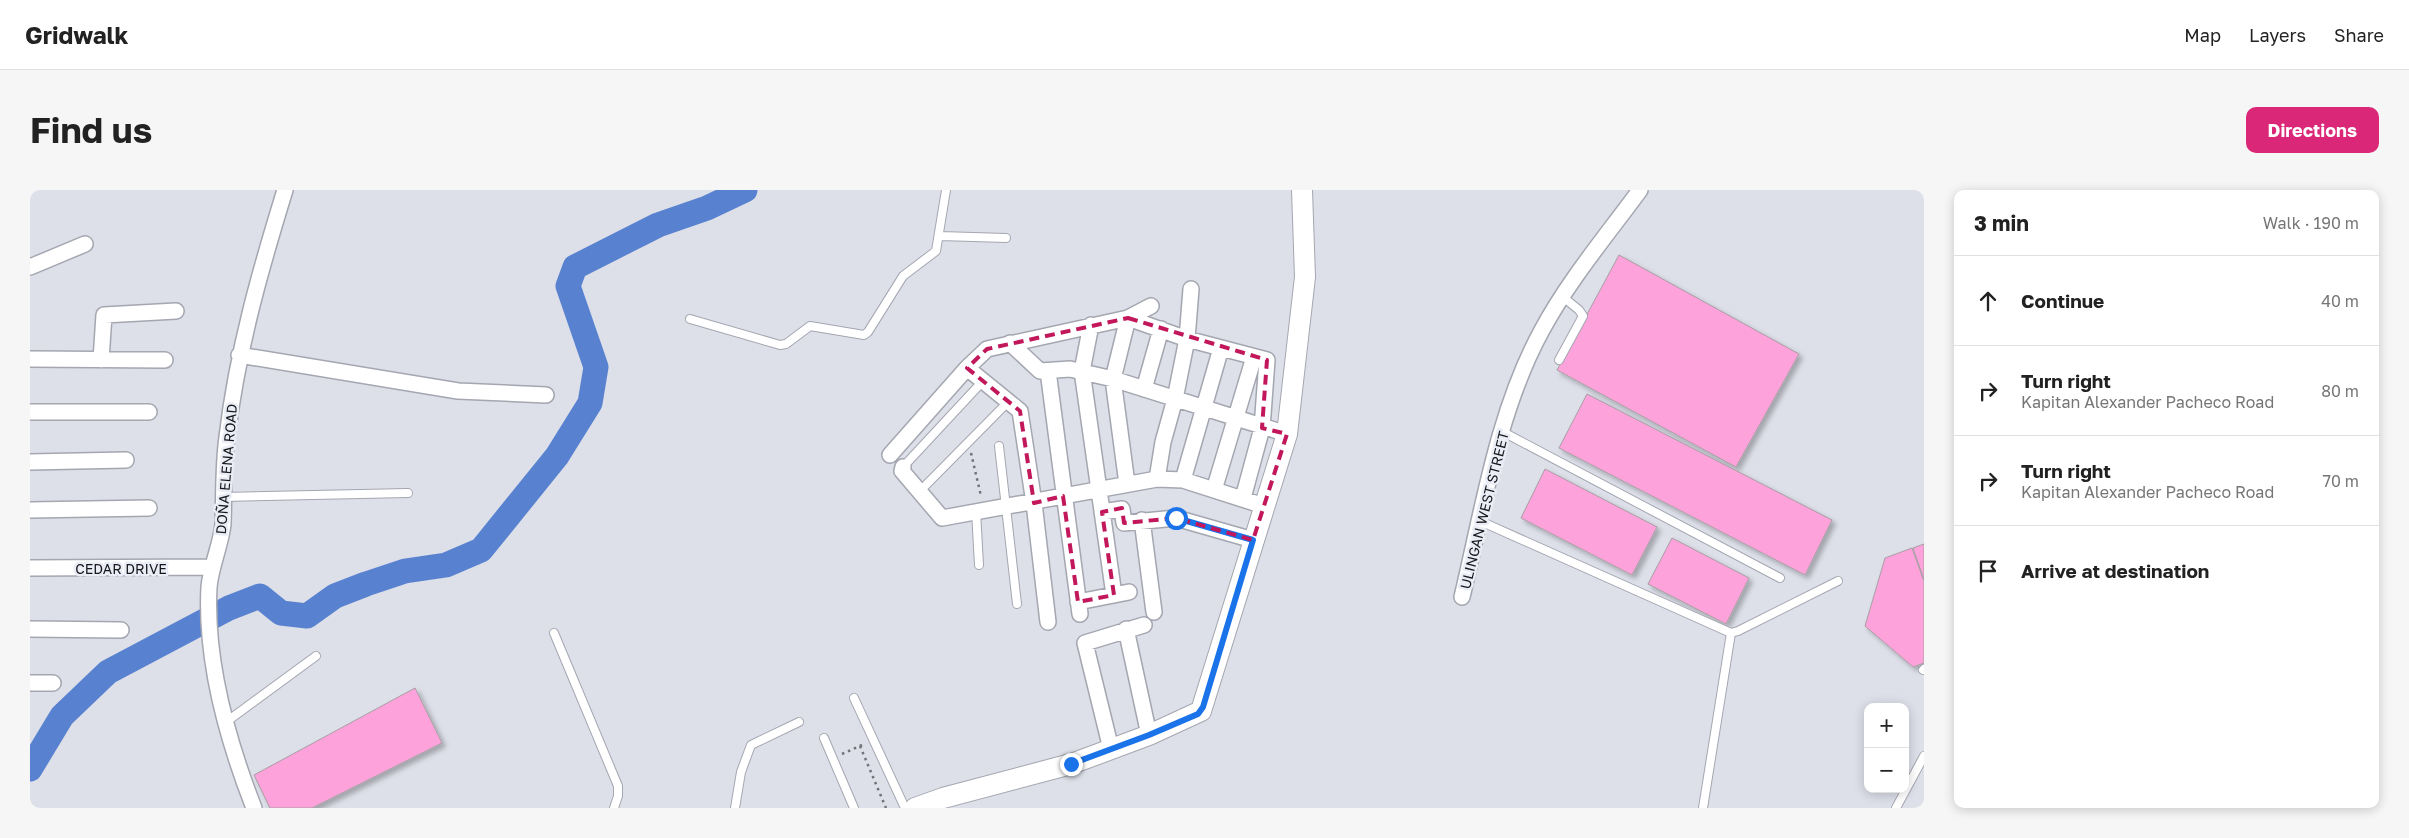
<!DOCTYPE html>
<meta charset="utf-8">
<style>
:root{--surface:#fff;--page:#f6f6f6;--text:#222;--muted:#767676;--line:#e0e0e0;--accent:#db2777}
body{margin:0;font-family:"Golos Text",sans-serif;background:var(--page);color:var(--text)}
.controls{position:absolute;right:15px;bottom:15px;display:grid;overflow:hidden;border-radius:10px;box-shadow:0 2px 12px #0003}
.controls button{width:45px;height:45px;display:grid;place-items:center;padding:0;border:0;border-bottom:1px solid var(--line);background:var(--surface);color:var(--text);font:25px sans-serif}
.stop{position:absolute;width:15px;height:15px;margin:-11px;border:4px solid #1a73e8;border-radius:50%;background:#fff}
.stop.end{background:#1a73e8;border-color:#fff;box-shadow:0 1px 5px #0008}
.list{margin:0;padding:0;list-style:none}
h2{display:flex;justify-content:space-between;align-items:center;height:65px;margin:0;padding:0 20px;font-size:21px}
h2 small{font-size:16px;font-weight:400;color:var(--muted)}
.list li{display:grid;grid-template-columns:32px 1fr auto;gap:15px;align-items:center;box-sizing:border-box;height:90px;padding:0 20px;border-top:1px solid var(--line)}
.list b{display:block;font-size:19px;white-space:nowrap}
.list p{margin:0;font-size:16px;white-space:nowrap;color:var(--muted)}
.list em{font-size:16px;font-style:normal;color:var(--muted)}
.icon{flex:none;width:28px;height:28px;fill:none;stroke:currentColor;stroke-width:2;stroke-linecap:round;stroke-linejoin:round}
.map{position:relative;flex:none;width:1894px;height:618px;overflow:hidden;border-radius:10px}
header{display:flex;align-items:center;gap:30px;box-sizing:border-box;height:70px;padding:0 25px;background:var(--surface);border-bottom:1px solid var(--line)}
header strong{font-size:24px}
nav{display:flex;gap:28px;margin-inline-start:auto;font-size:18px}
.intro{display:flex;align-items:center;justify-content:space-between;box-sizing:border-box;height:120px;padding:0 30px}
h1{margin:0;font-size:35px}
.button{padding:12px 22px;border-radius:10px;background:var(--accent);color:#fff;font-size:18px;font-weight:700}
main{display:flex;gap:30px;padding:0 30px}
aside{flex:1;background:var(--surface);border-radius:10px;box-shadow:0 2px 12px #0003}
.map>svg:first-child{display:block}
</style>
<header>
<strong>Gridwalk</strong>
<nav><a>Map</a><a>Layers</a><a>Share</a></nav>
</header>
<div class="intro"><h1>Find us</h1><a class="button">Directions</a></div>
<main>
<div class="map">
<svg width="1894" height="618" viewBox="0 0 1894 618">
<defs>
<filter id="shadow"><feDropShadow dx="3.5" dy="3.5" stdDeviation="2.5" flood-color="#0004"/></filter>
</defs>
<rect width="100%" height="100%" fill="#dddfe9"/>
<g fill="none" stroke-linecap="round" stroke-linejoin="round">
<path stroke="#5882cf" stroke-width="25" d="M0 579 32 526 78 482 199 418 230 406 251 423 277 426 305 406 336 394 375 381 416 375 451 360 527 266 560 213 566 177 538 96 545 77 628 35 677 18 715 0"/>
</g>
<path fill="#fda2da" stroke="#a89ea3" filter="url(#shadow)" d="M1589 65 1769 164 1706 277 1527 180Z
M1557 204 1802 330 1775 385 1529 258Z
M1515 279 1627 337 1602 385 1491 328Z
M1642 348 1719 388 1696 434 1618 394Z
M1894 354V390L1883 358Z
M1882 358 1894 391V473L1883 477 1835 436 1855 368Z
M385 498 412 553 282 618H240L224 585Z"/>
<g fill="none" stroke-linecap="round" stroke-linejoin="round">
<defs>
<path id="lane" d="M910 46 976 48
M660 129 750 155 756 154 780 136 834 145 838 142 873 86 906 61 916 0
M1529 170 1553 126 1549 120 1533 107
M1473 242 1750 388
M969 256 987 414
M873 277 953 191
M890 301 979 211
M193 307 378 303
M946 321 949 375
M1450 331 1701 443 1708 441 1808 391
M524 443 588 596V606L584 618
M1893 480 1894 479
M824 508 875 618
M196 532 286 466
M794 548 824 618
M705 618 711 582 721 555 769 532
M1673 618 1701 443
M1866 618 1894 566"/>
<path id="street" d="M0 77 55 54
M1098 128 1157 149 1237 170 1232 238 1213 308
M1061 135 1052 181 1084 405
M980 153 1010 181 1040 179 1083 189 1257 244
M209 165 428 201 516 205
M0 169 135 170
M71 170 74 125 146 121
M937 178 990 221 1004 313 1018 432
M1018 181 1050 424
M1114 199 1131 139
M0 222H119
M860 265 937 178 957 159 1098 128 1121 116
M0 272 96 270
M873 277 872 281 912 328 1127 289 1153 290 1234 316
M1127 289 1133 252 1145 209 1157 149 1161 99
M1153 290 1191 158
M1097 294 1083 189 1098 128
M1184 300 1224 167
M0 320 119 318
M1072 322 1092 319 1094 333 1146 328 1223 350
M1112 330 1124 422
M0 378 182 377
M1432 407C1453 319 1468 220 1512 140 1539 90 1577 45 1610 0
M1048 412 1099 402
M0 439 91 440
M1096 439 1119 545
M0 493H23
M1081 559 1055 453 1114 435
M224 618C197 549 175 471 179 397 181 375 191 355 193 334 194 305 193 276 197 247 207 162 230 81 255 0"/>
<path id="secondary" d="M885 618 913 608 1041 574 1119 545 1171 521 1257 244 1275 87 1272 0"/>
</defs>
<use href="#lane" stroke="#a4a6b0" stroke-width="10"/>
<use href="#street" stroke="#a4a6b0" stroke-width="18"/>
<use href="#secondary" stroke="#a4a6b0" stroke-width="22"/>
<path stroke="#717379" stroke-width="2.5" stroke-dasharray="2.5 4" stroke-linecap="butt" d="M941 263 951 306
M830 556 856 618
M812 564 832 555"/>
<use href="#lane" stroke="#fff" stroke-width="8"/>
<use href="#street" stroke="#fff" stroke-width="15"/>
<use href="#secondary" stroke="#fff" stroke-width="20"/>
</g>
<g fill="none" stroke-linecap="round" stroke-linejoin="round">
<path stroke="#1a73e8" stroke-width="6" d="M1041 574 1119 545 1168 524 1173 517 1223 350 1146 328"/>
</g>
<path fill="none" stroke="#c2185b" stroke-width="4" stroke-dasharray="10 6" stroke-linejoin="round" d="M1098 128 1237 170 1232 238 1257 244 1223 350 1146 328 1094 333 1092 318 1072 322 1084 405 1048 412 1033 306 1004 313 990 221 937 178 957 159Z"/>
<g text-anchor="middle" dominant-baseline="central" stroke-width="5" stroke-linejoin="round" paint-order="stroke">
<g font-size="14" fill="#16171a" stroke="#eaecf6">
<text transform="translate(196 279) rotate(-85)">DOÑA ELENA ROAD</text>
<text transform="translate(1454 320) rotate(-76)">ULINGAN WEST STREET</text>
<text x="91" y="378">CEDAR DRIVE</text>
</g>
</g>
</svg>
<div class="controls">
<button>+</button>
<button>−</button>
</div>
<div class="stop" style="left:1146px;top:328px"></div>
<div class="stop end" style="left:1041px;top:574px"></div>
</div>
<aside>
<h2>3 min<small>Walk · 190 m</small></h2>
<ul class="list">
<li><svg class="icon" aria-label="ahead" viewBox="0 0 24 24"><path d="M12 20V5M6 11l6-6 6 6"/></svg><div><b>Continue</b></div><em>40 m</em></li>
<li><svg class="icon" aria-label="right" viewBox="0 0 24 24"><path d="M7 20v-9h11M14 6l5 5-5 5"/></svg><div><b>Turn right</b><p>Kapitan Alexander Pacheco Road</p></div><em>80 m</em></li>
<li><svg class="icon" aria-label="right" viewBox="0 0 24 24"><path d="M7 20v-9h11M14 6l5 5-5 5"/></svg><div><b>Turn right</b><p>Kapitan Alexander Pacheco Road</p></div><em>70 m</em></li>
<li><svg class="icon" aria-label="arrive" viewBox="0 0 24 24"><path d="M6 21V4h12l-3 4 3 4H6"/></svg><div><b>Arrive at destination</b></div></li>
</ul>
</aside>
</main>
